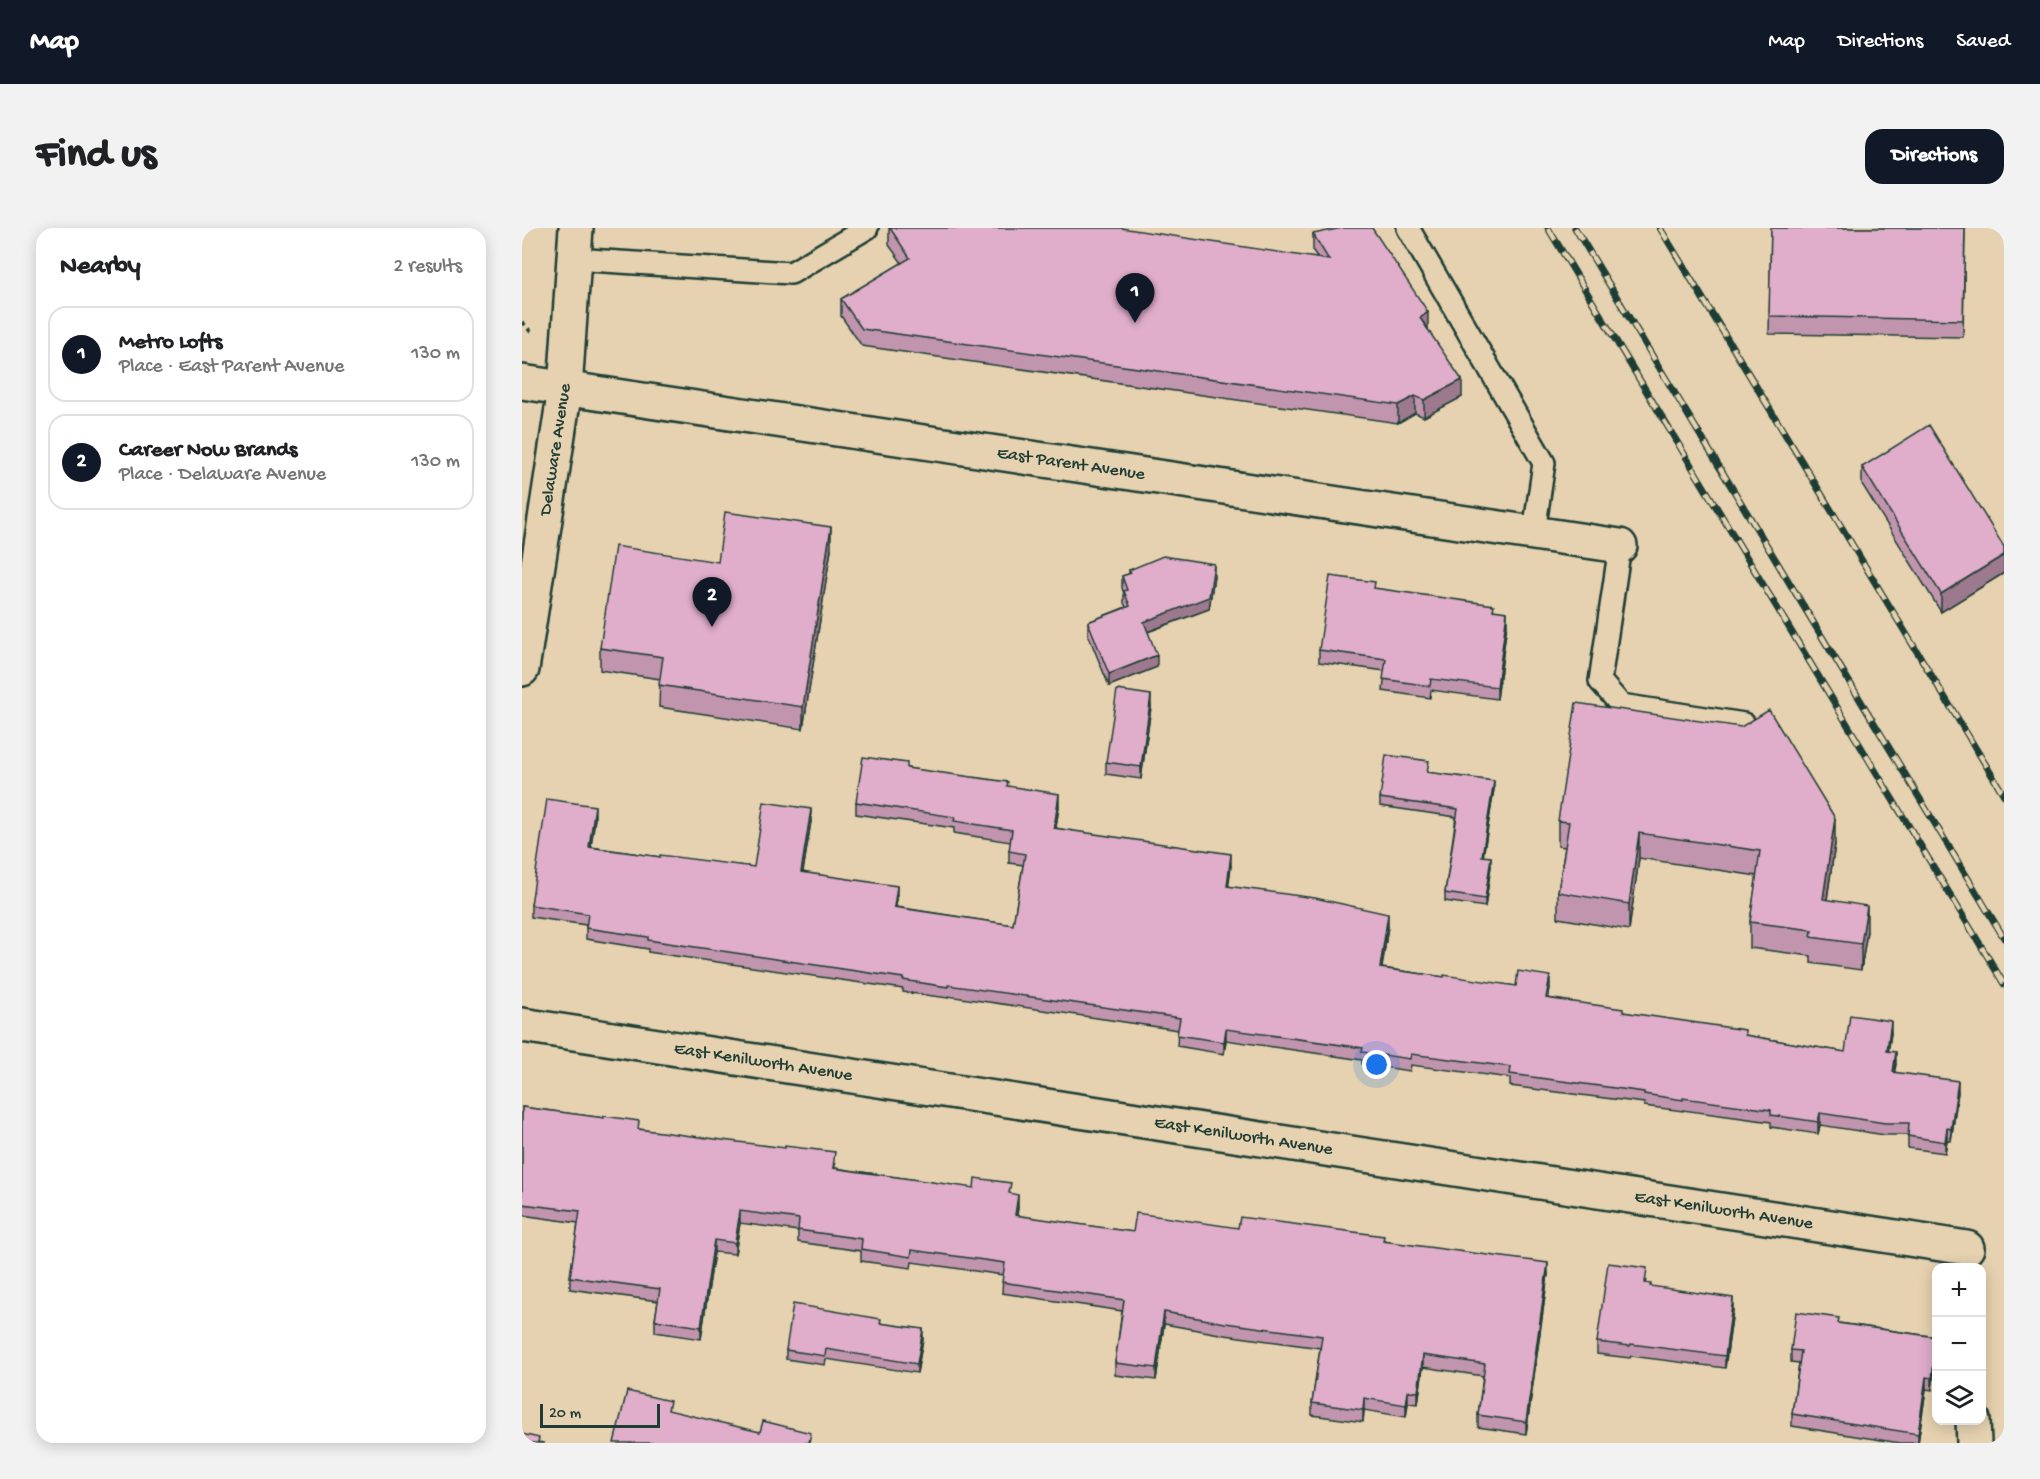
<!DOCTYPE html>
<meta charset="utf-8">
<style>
:root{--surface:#fff;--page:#f2f2f2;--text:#202124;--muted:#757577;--line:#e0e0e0;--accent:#111827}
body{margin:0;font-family:"Gochi Hand",sans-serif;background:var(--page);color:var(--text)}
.controls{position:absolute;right:18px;bottom:18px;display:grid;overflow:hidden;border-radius:12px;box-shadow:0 3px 15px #0003}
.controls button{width:54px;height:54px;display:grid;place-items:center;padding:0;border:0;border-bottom:2px solid var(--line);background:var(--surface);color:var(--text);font:30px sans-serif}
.scale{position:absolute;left:18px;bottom:15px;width:120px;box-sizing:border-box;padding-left:6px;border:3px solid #1f3d34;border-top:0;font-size:16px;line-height:21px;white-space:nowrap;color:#1f3d34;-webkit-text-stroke:4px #e6d2b0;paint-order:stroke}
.you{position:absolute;left:855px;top:837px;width:21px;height:21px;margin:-15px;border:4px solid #fff;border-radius:50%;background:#1a73e8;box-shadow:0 0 0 9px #1a73e833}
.badge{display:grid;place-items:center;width:39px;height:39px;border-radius:50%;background:var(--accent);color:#fff;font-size:20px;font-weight:700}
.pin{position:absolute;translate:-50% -50px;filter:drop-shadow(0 2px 3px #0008)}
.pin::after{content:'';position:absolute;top:32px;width:21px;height:18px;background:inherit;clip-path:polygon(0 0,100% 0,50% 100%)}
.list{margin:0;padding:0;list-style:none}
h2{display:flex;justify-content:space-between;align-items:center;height:78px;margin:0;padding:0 24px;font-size:26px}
h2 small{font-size:20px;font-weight:400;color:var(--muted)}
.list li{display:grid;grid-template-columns:39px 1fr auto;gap:18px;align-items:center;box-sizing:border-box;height:96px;margin:0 12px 12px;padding:0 12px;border:2px solid var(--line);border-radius:18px}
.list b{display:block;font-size:22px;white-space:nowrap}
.list p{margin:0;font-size:20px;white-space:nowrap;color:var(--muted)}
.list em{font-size:20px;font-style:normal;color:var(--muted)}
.icon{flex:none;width:33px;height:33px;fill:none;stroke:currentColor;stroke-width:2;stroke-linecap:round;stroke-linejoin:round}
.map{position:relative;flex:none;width:1482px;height:1215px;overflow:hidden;border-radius:18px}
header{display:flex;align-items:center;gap:36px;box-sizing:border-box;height:84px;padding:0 30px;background:var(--accent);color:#fff}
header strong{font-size:28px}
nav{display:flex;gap:33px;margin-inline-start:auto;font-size:21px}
.intro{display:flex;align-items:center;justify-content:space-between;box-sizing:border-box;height:144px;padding:0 36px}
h1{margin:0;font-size:42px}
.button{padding:15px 27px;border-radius:18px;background:var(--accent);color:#fff;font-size:21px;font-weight:700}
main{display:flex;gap:36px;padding:0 36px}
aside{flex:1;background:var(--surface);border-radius:18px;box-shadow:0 3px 15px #0003}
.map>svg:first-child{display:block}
</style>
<header>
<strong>Map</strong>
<nav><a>Map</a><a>Directions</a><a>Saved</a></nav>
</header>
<div class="intro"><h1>Find us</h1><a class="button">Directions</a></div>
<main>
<aside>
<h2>Nearby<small>2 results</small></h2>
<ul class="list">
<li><span class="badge">1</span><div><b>Metro Lofts</b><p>Place · East Parent Avenue</p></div><em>130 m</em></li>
<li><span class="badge">2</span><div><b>Career Now Brands</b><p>Place · Delaware Avenue</p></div><em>130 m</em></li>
</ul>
</aside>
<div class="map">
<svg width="1482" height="1215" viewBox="0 0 1482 1215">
<rect width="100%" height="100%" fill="#e6d2b0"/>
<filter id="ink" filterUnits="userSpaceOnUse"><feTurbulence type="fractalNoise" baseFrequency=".0167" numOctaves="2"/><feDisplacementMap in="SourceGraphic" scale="12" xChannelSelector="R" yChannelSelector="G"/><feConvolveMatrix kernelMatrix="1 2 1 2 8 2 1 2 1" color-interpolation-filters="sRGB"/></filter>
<g filter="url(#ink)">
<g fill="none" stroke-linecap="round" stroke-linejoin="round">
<defs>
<path id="service" d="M886 0 1022 235 1012 304
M51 31 269 45 345 0
M1098 318 1078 453 1099 477 1222 496"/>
<g id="minor">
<path id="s1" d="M0 154 1098 318"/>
<path id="s2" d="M0 441 43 161 54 0"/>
<path id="s3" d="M0 797 1445 1020"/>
<path d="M1451 1192 1452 1215"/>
</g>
</defs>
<use href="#service" stroke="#1f3d34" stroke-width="26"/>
<use href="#minor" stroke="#1f3d34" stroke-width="38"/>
<path stroke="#1f3d34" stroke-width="4" stroke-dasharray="4.5 4.5" stroke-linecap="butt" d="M0 94 9 104"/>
<use href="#service" stroke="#e6d2b0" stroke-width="21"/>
<use href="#minor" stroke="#e6d2b0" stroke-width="33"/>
<defs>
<path id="rail" d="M1026 0 1482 756
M1053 0 1482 710
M1138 0 1482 567"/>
</defs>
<use href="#rail" stroke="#1f3d34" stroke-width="7"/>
<use href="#rail" stroke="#e6d2b0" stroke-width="4.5" stroke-dasharray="14" stroke-linecap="butt"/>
</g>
<path fill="#c195ae" stroke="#1f3d34" stroke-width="1.5" d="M367 0 796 30 791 23V6L906 101 940 169 902 189 893 185 876 195 340 118 319 88V71L380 35 367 17Z
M1249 0H1443L1441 109 1247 106Z
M1340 239 1482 319V345L1419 384 1340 256Z
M309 321 281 501 137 479 138 451 78 442V420L196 334Z
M607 342 692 348 687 381 626 404 635 439 587 458 566 406V394L604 379 602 375V366L600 360V348L607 346Z
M853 361 972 382 985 396 975 471 909 462 908 470 861 463 863 443 797 434V422Z
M629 479 619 551 584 546V534Z
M1219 499 1313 616 1305 672 1345 703 1339 742 1289 735V728L1228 720V694L1235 648 1117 630 1107 702 1036 690V664L1043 619 1036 618V593Z
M385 540 486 558 537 578 534 600 709 638 706 658 866 698 860 740 922 749 994 758 1028 760 1026 770 1223 807 1323 824 1369 805 1366 823 1374 836 1372 844 1436 864 1429 913 1425 912 1423 925 1386 920V907H1363L1298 897 1296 906 1249 899V894L1161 882V883L1122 878V875L988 858V850L889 837 888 843 840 836V832L704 812 702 826 655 818 656 802 426 768V770L381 764V761L126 724V721L64 711V697L9 689V677L73 590 69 619 138 629 232 639 289 593 281 644 375 670 374 679 491 697 501 637 487 635V623L489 614 432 605V600L334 586V574Z
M906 544 972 561 961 628 969 638 963 679 923 673V665L934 589 858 578V570Z
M0 879 82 890 117 901 313 936V940L489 966 496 979 495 988 611 1004 716 1000 862 1013 1026 1046 1004 1206 956 1199V1187L961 1148 901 1139 896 1176 886 1175 884 1189 842 1182 841 1194 790 1187V1175L798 1120 703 1107 642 1096 634 1152 593 1147V1135L600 1083 480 1065 481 1047 390 1034 389 1040 339 1033V1023L276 1014V1003L218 995 213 1026 192 1024 179 1111 133 1104V1092L136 1073 48 1061V1049L56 995 0 987Z
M1125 1052 1124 1055 1129 1058 1211 1082 1203 1140 1109 1128 1108 1130 1075 1126V1114Z
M359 1095 401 1111 395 1145 304 1131 303 1137 264 1131V1122Z
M1317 1095 1414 1109V1127L1410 1162 1404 1161 1396 1215H1378L1270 1198V1186L1277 1135 1269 1134V1122Z"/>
<path fill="#9d798d" stroke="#1f3d34" stroke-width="1.5" d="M906 84V101L898 90Z
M940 152V169L902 189V172Z
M893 168V185L876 195V177Z
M309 299V321L281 501V479Z
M1482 327V345L1419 384V366Z
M692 336V348L687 381 622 405V394Z
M985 384V396L975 471V459Z
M635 427V439L587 458V446Z
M629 467V479L619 551V539Z
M972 553V561L960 636V628Z
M537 566V578L532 612V600Z
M73 578V590L67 630V619Z
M289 581V593L279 655V644Z
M1313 590V616L1301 697V671Z
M1117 605V630L1107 702V676Z
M709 626V638L705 670V658Z
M969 629V638L963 679V671Z
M375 658V670L372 690V679Z
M1345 678V703L1339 742V716Z
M866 686V698L858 752V740Z
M1028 748V760L1024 781V770Z
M1369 793V805L1365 834V823Z
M704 801V812L702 826V814Z
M1374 824V836L1371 855V844Z
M1436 853V864L1429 913V901Z
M1298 885V897L1296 906V894Z
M1425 900V912L1423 925V914Z
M496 967V979L493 999V987Z
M218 983V995L213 1026V1015Z
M192 1012V1024L179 1111V1099Z
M1026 1035V1046L1004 1206V1194Z
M1211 1070V1082L1203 1140V1128Z
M642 1084V1096L634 1152V1140Z
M401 1101V1111L395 1145V1136Z
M1414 1115V1127L1410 1162V1150Z
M901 1127V1139L896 1176V1164Z
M1404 1149V1161L1396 1215V1206Z
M886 1163V1175L884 1189V1177Z
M842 1170V1182L841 1194V1182Z"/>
<path fill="#e0adca" stroke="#1f3d34" stroke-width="1.5" d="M368 0H599L807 32 791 6 820 0H850L906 84 898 90 940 152 902 172 893 168 876 177 340 101 319 71 388 30Z
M1249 0H1443L1441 92 1247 88Z
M1407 197 1482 319V327L1419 366 1340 239Z
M203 284 309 299 281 479 137 457 141 429 78 420 93 318 196 334Z
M641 328 692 336 687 369 622 394 635 427 587 446 566 394 608 378 602 363 605 362 600 348 609 345 607 342Z
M808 348 853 354 852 360 972 377 971 382 985 384 975 459 909 451 908 458 861 451 864 431 797 422Z
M595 462 629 467 619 539 584 534Z
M1054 475 1219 499 1247 482 1313 590 1301 671 1345 678 1339 716 1289 709 1290 702 1228 694 1238 623 1117 605 1107 676 1036 664 1047 594 1036 593Z
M864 527 907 533 905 544 972 553 960 628 969 629 963 671 923 665 936 581 858 570Z
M341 529 385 535V540L486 554 485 558 537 566 532 600 709 626 705 658 793 670 866 686 858 740 922 749V747L994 758 996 743 1028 748 1024 770 1101 781V784L1223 802V807L1323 824 1328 787 1369 793 1365 823 1374 824 1371 844 1436 853 1429 901 1425 900 1423 914 1386 908 1387 895H1363L1298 885 1296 894 1249 887V882L1161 870V872L1122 866V864L988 846 989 839 889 826 888 831 840 824 841 820 704 801 702 814 655 807 658 790 426 757V759L381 752V750L126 712V709L64 700 66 686 9 677 25 571 73 578 67 619 138 629V627L232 639 242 574 289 581 279 644 375 658 372 679 491 697 503 626 487 623 490 602 432 593 433 589 334 574Z
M0 879 82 890V888L117 893 116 901 263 920V918L313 924 311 940 452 960 453 950 489 955 487 965 496 967 493 987 611 1004 614 985 716 1000 718 989 862 1008 861 1013 1026 1035 1004 1194 956 1187 963 1136 901 1127 896 1164 886 1163 884 1177 842 1170 841 1182 790 1175 800 1108 703 1095 642 1084 634 1140 593 1135 602 1072 480 1054 483 1035 390 1022 389 1029 339 1021 340 1011 276 1002 277 991 218 983 213 1015 192 1012 179 1099 133 1092 138 1061 48 1049 58 983 0 976Z
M1086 1035 1125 1040 1123 1055 1129 1056 1128 1058 1211 1070 1203 1128 1109 1116 1108 1118 1075 1114Z
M271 1076 359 1091 358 1095 401 1101 395 1136 304 1121 303 1128 264 1122Z
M1274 1084 1317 1090 1316 1095 1414 1109V1115L1410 1150 1404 1149 1396 1206 1270 1186 1279 1123 1269 1122Z
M105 1163 148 1173 146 1182 238 1204 241 1193 289 1205 287 1215H92Z
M0 1206 17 1210 16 1214 22 1215H0Z"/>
</g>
<g text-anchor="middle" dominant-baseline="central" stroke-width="6" stroke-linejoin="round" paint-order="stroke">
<g font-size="18" fill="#1f3d34" stroke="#e6d2b0">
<text stroke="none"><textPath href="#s2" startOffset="222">Delaware Avenue</textPath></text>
<text stroke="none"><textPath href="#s1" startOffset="555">East Parent Avenue</textPath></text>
<text stroke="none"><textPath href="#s3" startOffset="244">East Kenilworth Avenue</textPath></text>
<text stroke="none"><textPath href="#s3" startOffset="730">East Kenilworth Avenue</textPath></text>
<text stroke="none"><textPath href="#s3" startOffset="1216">East Kenilworth Avenue</textPath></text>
</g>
</g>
</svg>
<div class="controls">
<button>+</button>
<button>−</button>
<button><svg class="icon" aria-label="layers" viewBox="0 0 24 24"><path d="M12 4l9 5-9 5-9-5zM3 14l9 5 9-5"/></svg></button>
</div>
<div class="scale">20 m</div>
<div class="you"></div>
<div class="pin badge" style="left:613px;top:95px">1</div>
<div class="pin badge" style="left:190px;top:399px">2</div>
</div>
</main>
